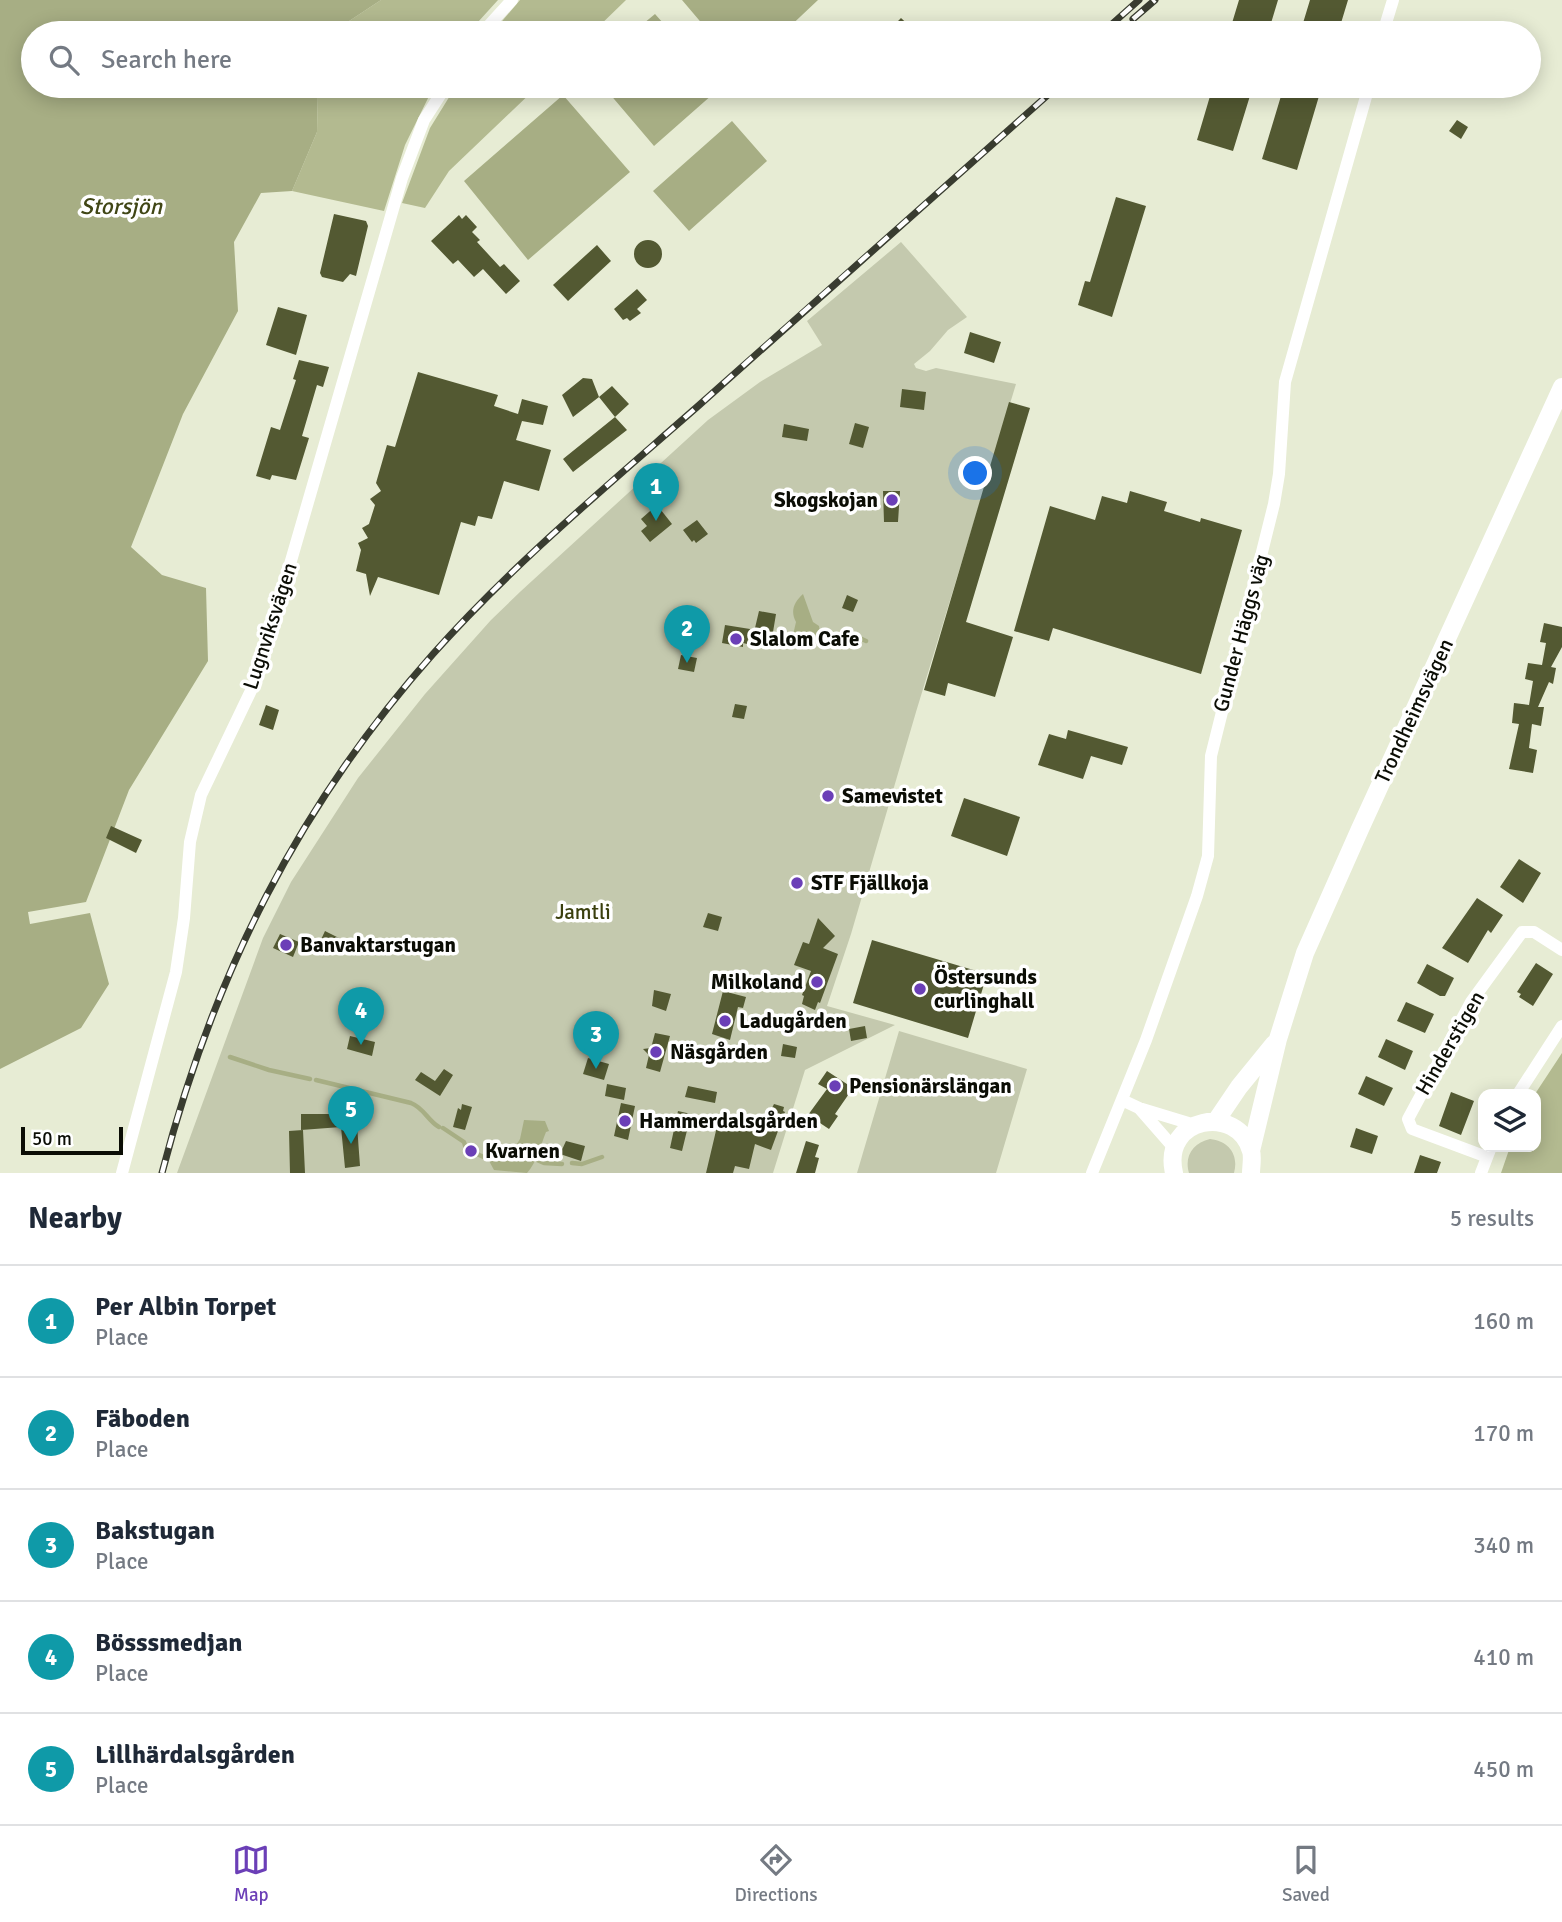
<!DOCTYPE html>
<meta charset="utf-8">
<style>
:root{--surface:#fff;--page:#f2f2f3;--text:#1f2937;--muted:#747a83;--line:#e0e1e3;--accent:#6b3fb7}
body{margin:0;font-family:Signika,sans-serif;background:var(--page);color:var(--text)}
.controls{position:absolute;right:21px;bottom:21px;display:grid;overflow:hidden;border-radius:14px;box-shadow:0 4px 18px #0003}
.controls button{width:63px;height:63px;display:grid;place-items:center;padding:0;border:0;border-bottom:2px solid var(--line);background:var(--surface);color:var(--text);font:35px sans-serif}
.scale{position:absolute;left:21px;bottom:18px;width:102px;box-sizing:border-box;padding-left:7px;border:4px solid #0b0d05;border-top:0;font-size:19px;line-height:24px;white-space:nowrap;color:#0b0d05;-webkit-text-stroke:5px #fff;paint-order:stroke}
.you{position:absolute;left:976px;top:474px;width:24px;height:24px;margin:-18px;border:5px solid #fff;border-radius:50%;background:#1a73e8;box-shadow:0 0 0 10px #1a73e833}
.badge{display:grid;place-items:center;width:46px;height:46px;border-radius:50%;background:var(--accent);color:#fff;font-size:23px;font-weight:700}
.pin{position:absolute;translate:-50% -58px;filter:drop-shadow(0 2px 4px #0008)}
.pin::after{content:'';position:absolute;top:37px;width:24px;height:21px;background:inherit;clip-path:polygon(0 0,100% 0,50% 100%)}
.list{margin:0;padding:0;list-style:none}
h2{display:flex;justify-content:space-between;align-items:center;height:91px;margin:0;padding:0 28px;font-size:30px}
h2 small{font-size:23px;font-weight:400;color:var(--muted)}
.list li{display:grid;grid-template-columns:46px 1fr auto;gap:21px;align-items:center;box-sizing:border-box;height:112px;padding:0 28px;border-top:2px solid var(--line)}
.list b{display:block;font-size:26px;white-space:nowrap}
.list p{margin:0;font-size:23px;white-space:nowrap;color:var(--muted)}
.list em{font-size:23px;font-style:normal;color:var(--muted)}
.icon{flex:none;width:38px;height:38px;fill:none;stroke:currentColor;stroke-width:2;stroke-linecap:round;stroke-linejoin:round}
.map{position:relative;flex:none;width:1562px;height:1173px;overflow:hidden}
.search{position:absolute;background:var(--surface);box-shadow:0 4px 18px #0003;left:21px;right:21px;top:21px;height:77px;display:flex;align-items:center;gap:18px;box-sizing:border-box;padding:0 24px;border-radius:38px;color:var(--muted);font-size:26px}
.sheet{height:651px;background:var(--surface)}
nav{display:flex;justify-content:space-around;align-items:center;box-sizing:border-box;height:98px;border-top:2px solid var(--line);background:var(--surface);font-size:19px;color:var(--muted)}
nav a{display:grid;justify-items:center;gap:4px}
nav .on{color:var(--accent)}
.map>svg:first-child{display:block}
</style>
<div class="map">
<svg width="1562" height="1173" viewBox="0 0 1562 1173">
<rect width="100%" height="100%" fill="#e7ecd4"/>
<path fill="#c4c9ae" d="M901 242 967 317 948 330 930 351 914 364 916 368 926 371 936 368 1016 384 916 712 851 934 827 1006 895 1025 805 1070 773 1173H177L263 938 291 882 358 778 425 694 491 620 521 591 708 420 760 382 822 345 807 321Z
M899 1031 1027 1069 996 1173H857Z
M1210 1139C1229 1141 1239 1155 1234 1173H1189C1184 1156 1193 1143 1210 1139Z"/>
<path fill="#b3ba90" d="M381 0H498L468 33H331Z
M520 0H626L592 33H492Z
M318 86H434L405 145 384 211 292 191 317 132Z
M456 86H538L449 171 425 208 402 203 430 128Z
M1562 1053V1173H1501L1510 1147H1536L1535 1094Z"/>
<path fill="#a7ae84" d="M0 0H381L331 33H33V86H318L317 132 292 191 261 193 234 242 238 311 183 414 131 547 162 575 206 588 208 661 129 790 86 902 28 912 30 924 90 913 109 984 81 1028 0 1069Z
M682 0H818L783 33H710Z
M655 14 672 33H632Z
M603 86H720L721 87 654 146Z
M563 95 630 172 528 260 464 181Z
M732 121 767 161 689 231 653 191Z
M803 594 813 622 819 626 820 634 816 640 793 635 796 622C790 611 794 602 803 594Z
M524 1120 545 1121 549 1131 546 1132C540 1147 537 1162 527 1173L494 1170 488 1159 489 1151 515 1147 520 1139Z"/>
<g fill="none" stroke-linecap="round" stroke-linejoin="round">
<path stroke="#a7ae84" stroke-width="4.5" d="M849 633 866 641
M819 636 831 642 844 634
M230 1057 269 1070 310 1079
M316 1080 411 1103C424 1108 428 1121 439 1127
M443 1128 464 1142 466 1149 488 1159
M537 1160 544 1163 562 1164
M572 1163 582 1164 602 1157"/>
</g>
<path fill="#535932" d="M1239 0H1278L1268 33H1229Z
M1310 0H1348L1338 33H1300Z
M901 18 917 33H886Z
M1213 86H1253L1233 151 1197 140Z
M1284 86H1322L1297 170 1262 159Z
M1457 120 1468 127 1461 139 1449 131Z
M1116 197 1146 206 1112 317 1078 305 1085 281 1090 282Z
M334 214 366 221 368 226 356 276 350 274 343 282 322 277 320 273Z
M459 215 462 219 466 215 477 227 472 232 480 240 477 242 500 267 504 264 520 281 506 294 483 269 474 277 458 260 453 264 431 241Z
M634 254a14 14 0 1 1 28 0a14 14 0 1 1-28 0Z
M597 245 611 261 568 301 553 285Z
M637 289 647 300 637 309 641 313 630 321 627 318 623 320 614 309Z
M278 307 307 315 296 355 266 345Z
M970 332 1001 342 994 363 964 353Z
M299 360 329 367 323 387 317 385 302 436 309 438 296 480 272 475 270 480 256 476 271 427 280 430 296 380 293 379Z
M418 372 498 395 494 406 518 414 522 399 548 406 543 425 522 421 516 440 551 450 539 491 504 481 492 519 478 516 475 526 461 522 439 595 378 577 370 596 366 574 356 571 361 550 358 543 368 538 362 528 369 524 375 505 370 499 381 491 376 483 387 445 395 447Z
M583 378 592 379 599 397 573 417 562 395Z
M612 386 629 404 615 417 599 397Z
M902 389 926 392 924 410 900 407Z
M1009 402 1030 408 966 622 1013 637 995 697 948 683 945 696 924 690Z
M615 417 627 430 573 472 563 459Z
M855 423 869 427 863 448 849 444Z
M784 424 809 429 807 441 782 437Z
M883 491H900L898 522H884Z
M1130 491 1167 502 1164 511 1200 522 1201 518 1242 530 1201 674 1053 628 1049 641 1014 631 1050 506 1095 520 1102 496 1127 503Z
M657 505 672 524 650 542 641 531 647 526 641 519Z
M697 520 708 534 696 543 694 540 692 542 683 530Z
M847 595 858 600 853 612 842 608Z
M759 611 776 614 773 632 755 628Z
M1544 623 1562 627V647L1551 667 1556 668 1553 684 1549 682 1538 707H1544L1541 726 1532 724 1529 748 1537 750 1533 773 1509 769 1519 724 1512 723 1514 703 1529 705 1533 681 1525 679 1528 663 1542 665 1546 643 1540 642Z
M725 625 750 629 747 644 743 643V647L722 643Z
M681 655 697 658 694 672 678 669Z
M735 704 747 706 744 719 732 717Z
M266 705 279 710 273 730 259 725Z
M1068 730 1128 747 1122 765 1091 756 1083 779 1038 765 1049 734 1066 739Z
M964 798 1020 817 1007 856 951 836Z
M111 826 142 840 136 853 106 838Z
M1519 859 1541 873 1523 903 1500 887Z
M1477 898 1503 915 1491 933 1488 930 1468 963 1442 948Z
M708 913 722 917 718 931 703 927Z
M818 918 835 936 823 948 838 954 820 1003 818 1002 815 1010 802 1004 804 996 802 995 811 971 794 965 803 942 809 944Z
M325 931 339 938 331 952 318 946Z
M280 934 299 942 293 957 273 948Z
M872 940 987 974 968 1038 853 1003Z
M1536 963 1553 974 1533 1006 1519 997 1521 994 1517 992Z
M1427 964 1454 978 1445 996H1440L1417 983Z
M654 990 671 994 666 1011 652 1006Z
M723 991 746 997 743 1008 738 1007 730 1040 712 1034Z
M1406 1002 1434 1014 1425 1033 1397 1021Z
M865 1026 867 1038 851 1041 849 1029Z
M655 1033 670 1036 660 1072 646 1068 649 1055 643 1049 651 1048Z
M350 1036 375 1042 372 1056 347 1049Z
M1386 1039 1413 1051 1405 1070 1378 1057Z
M783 1044 797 1047 795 1058 781 1056Z
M588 1058 609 1064 604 1080 583 1074Z
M444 1069 453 1075 440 1096 415 1080 421 1072 435 1081Z
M827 1071 853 1088 835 1114 838 1116 829 1129 808 1115 827 1089 818 1084Z
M1366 1076 1393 1088 1384 1106 1358 1094Z
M607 1084 626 1088 624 1100 605 1096Z
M688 1086 717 1092 715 1103 685 1097Z
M1451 1092 1474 1101 1461 1135 1439 1126Z
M621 1103 635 1106 628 1140 614 1136Z
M462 1104 472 1107 465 1130 453 1127 458 1108 461 1110Z
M774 1104 784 1107 783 1111 785 1112 771 1150 755 1144 749 1169 735 1166 733 1173H706L719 1118 762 1128 770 1107 772 1108Z
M678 1111 691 1114 682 1151 670 1148Z
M301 1114H343L344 1126 357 1125 360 1166 345 1168 341 1127 301 1130Z
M1356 1128 1378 1136 1372 1154 1350 1147Z
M303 1130 305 1173H290L289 1131Z
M566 1141 585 1146 581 1161 560 1154Z
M806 1141 819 1145 815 1157 819 1158 815 1173H796Z
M1420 1155 1441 1162 1437 1173H1414Z"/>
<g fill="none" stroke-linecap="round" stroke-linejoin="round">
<path stroke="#fff" stroke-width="12" d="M482 33 512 0
M1383 33 1393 0
M1518 1094 1562 1026
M1122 1100 1139 1108 1195 1125
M1139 1108 1174 1148
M1487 1157 1412 1129 1408 1119 1471 1002 1522 932H1534L1562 950
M122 1173 176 972 184 918 190 842 201 795 257 678 402 178 424 120 446 86
M1092 1173 1146 1040 1197 896 1208 856 1211 756 1274 504 1279 474 1285 382 1369 86
M1481 1173 1491 1147"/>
<path stroke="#fff" stroke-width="18" d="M1216 1121 1239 1087 1274 1044
M1251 1151 1278 1039 1305 953 1360 829 1562 387
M1174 1173C1161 1116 1238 1104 1251 1151 1253 1157 1251 1167 1251 1173"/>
<defs>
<path id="rail" d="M1133 19 1155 0
M1102 33 1139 0
M162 1173C213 976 298 806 433 654 513 564 607 486 697 407 817 299 938 193 1058 86"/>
</defs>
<use href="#rail" stroke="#393c30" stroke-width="7"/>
<use href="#rail" stroke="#fff" stroke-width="4.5" stroke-dasharray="13" stroke-linecap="butt"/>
</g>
<g fill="#6b3fb7" stroke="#fff" stroke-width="2.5">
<circle cx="892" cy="500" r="7"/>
<circle cx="736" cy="639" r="7"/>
<circle cx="828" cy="796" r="7"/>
<circle cx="797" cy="883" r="7"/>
<circle cx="286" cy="945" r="7"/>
<circle cx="817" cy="982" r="7"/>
<circle cx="920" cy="989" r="7"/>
<circle cx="725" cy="1021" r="7"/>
<circle cx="656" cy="1052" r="7"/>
<circle cx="835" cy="1086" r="7"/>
<circle cx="625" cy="1121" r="7"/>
<circle cx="471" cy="1151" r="7"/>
</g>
<g text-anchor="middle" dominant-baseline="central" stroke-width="7" stroke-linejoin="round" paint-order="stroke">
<g font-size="21" font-weight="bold" fill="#0b0d05" stroke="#fff" text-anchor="start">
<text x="878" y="500" text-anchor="end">Skogskojan</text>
<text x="750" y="639">Slalom Cafe</text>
<text x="842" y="796">Samevistet</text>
<text x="811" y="883">STF Fjällkoja</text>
<text x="300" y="945">Banvaktarstugan</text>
<text x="934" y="977">Östersunds<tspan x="934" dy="24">curlinghall</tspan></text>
<text x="803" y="982" text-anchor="end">Milkoland</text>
<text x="739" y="1021">Ladugården</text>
<text x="670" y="1052">Näsgården</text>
<text x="849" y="1086">Pensionärslängan</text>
<text x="639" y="1121">Hammerdalsgården</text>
<text x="485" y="1151">Kvarnen</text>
</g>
<g font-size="21" fill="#0b0d05" stroke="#fff">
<text transform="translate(270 626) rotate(-72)">Lugnviksvägen</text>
<text transform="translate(1241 633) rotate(-75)">Gunder Häggs väg</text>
<text transform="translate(1414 711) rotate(-65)">Trondheimsvägen</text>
<text transform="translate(1450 1043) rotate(-60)">Hinderstigen</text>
</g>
<g font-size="21" fill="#3a3f0d" stroke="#fff">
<text x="583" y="912">Jamtli</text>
</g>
<g font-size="23" font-style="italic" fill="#404615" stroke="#fff">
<text x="121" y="206">Storsjön</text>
</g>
</g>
</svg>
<div class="controls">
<button><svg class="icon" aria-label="layers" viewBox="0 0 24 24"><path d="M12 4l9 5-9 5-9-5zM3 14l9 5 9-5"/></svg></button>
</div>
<div class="scale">50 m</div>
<div class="you"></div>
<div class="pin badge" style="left:656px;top:521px;background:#0f9aa8">1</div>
<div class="pin badge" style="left:687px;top:663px;background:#0f9aa8">2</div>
<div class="pin badge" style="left:596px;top:1069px;background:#0f9aa8">3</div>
<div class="pin badge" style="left:361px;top:1045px;background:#0f9aa8">4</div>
<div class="pin badge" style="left:351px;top:1144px;background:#0f9aa8">5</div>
<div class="search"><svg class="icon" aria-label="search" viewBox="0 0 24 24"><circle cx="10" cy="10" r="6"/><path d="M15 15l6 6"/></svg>Search here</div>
</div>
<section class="sheet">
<h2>Nearby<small>5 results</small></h2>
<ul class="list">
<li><span class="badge" style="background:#0f9aa8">1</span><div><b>Per Albin Torpet</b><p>Place</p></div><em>160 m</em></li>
<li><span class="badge" style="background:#0f9aa8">2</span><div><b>Fäboden</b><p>Place</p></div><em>170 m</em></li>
<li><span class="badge" style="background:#0f9aa8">3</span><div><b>Bakstugan</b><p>Place</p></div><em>340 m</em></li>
<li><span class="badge" style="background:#0f9aa8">4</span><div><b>Bösssmedjan</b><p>Place</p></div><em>410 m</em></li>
<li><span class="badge" style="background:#0f9aa8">5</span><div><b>Lillhärdalsgården</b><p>Place</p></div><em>450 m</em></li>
</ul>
</section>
<nav>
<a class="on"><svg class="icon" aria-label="map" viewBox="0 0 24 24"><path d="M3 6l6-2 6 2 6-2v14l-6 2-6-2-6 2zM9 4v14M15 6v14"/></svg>Map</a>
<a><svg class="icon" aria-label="directions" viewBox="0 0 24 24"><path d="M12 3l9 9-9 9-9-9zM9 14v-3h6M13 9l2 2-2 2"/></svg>Directions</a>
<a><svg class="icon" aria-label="saved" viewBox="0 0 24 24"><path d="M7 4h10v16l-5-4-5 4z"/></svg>Saved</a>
</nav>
